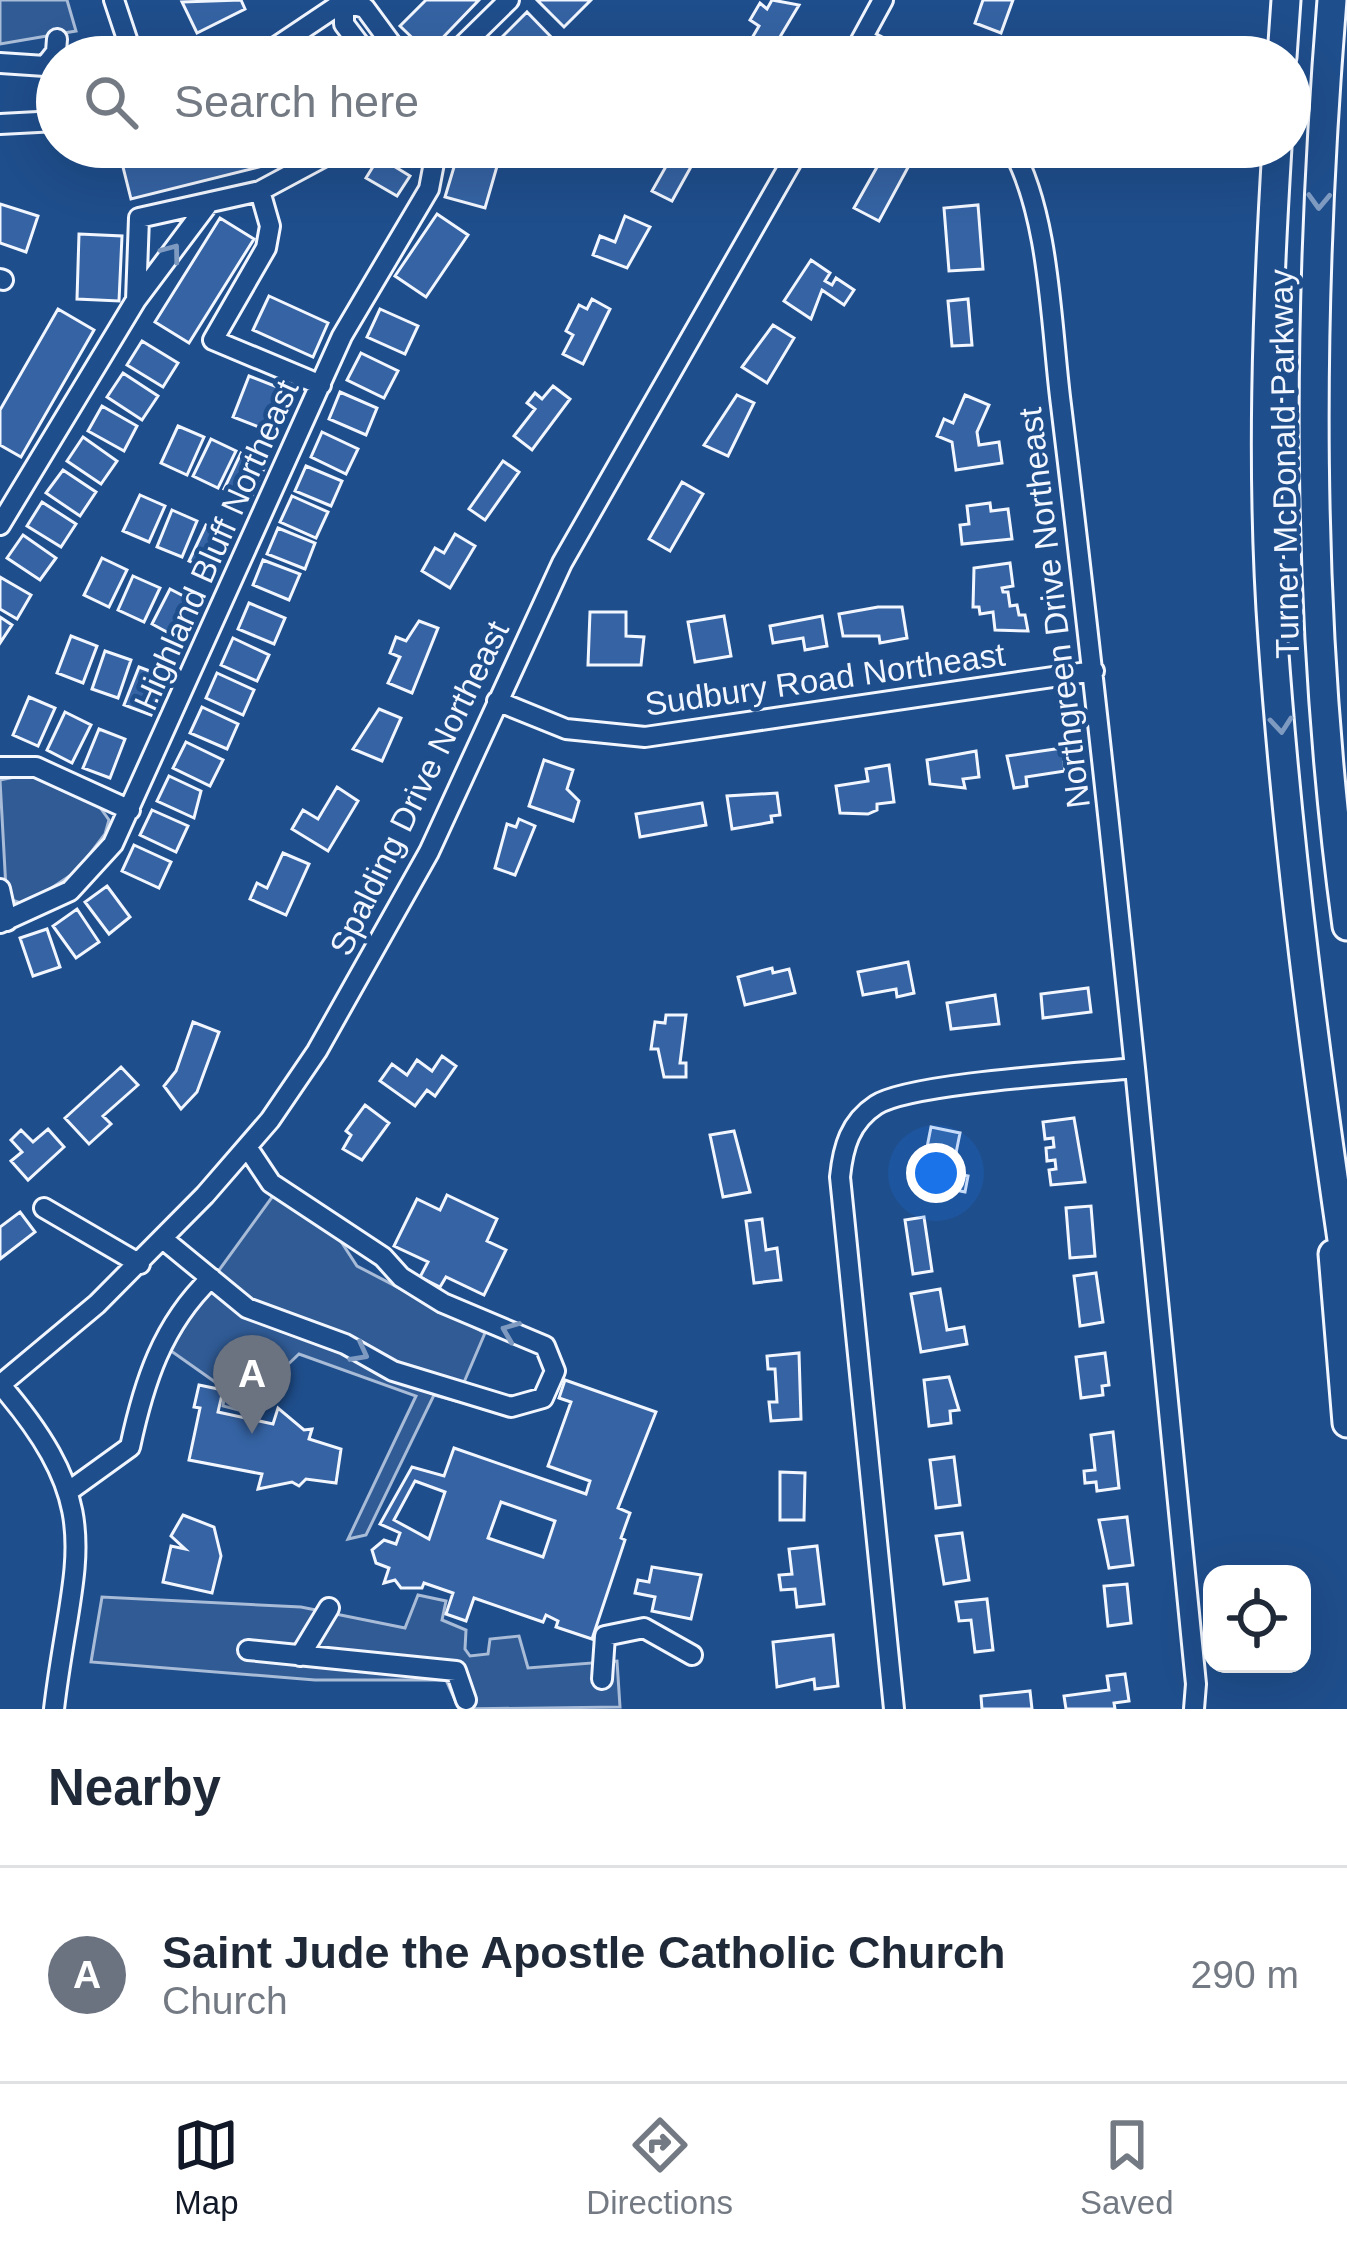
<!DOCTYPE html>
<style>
:root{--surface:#fff;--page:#f6f6f7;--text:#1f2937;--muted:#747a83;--line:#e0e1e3;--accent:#111827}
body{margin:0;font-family:Helvetica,sans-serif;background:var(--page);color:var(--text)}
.controls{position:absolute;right:36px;bottom:36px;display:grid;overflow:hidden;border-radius:24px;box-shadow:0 12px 48px #0002}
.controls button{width:108px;height:108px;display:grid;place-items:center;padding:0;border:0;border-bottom:3px solid var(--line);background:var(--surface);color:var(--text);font:60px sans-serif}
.you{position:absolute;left:936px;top:1173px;width:42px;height:42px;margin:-30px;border:9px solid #fff;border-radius:50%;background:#1a73e8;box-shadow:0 0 0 18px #1a73e833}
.badge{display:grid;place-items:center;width:78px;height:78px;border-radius:50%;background:var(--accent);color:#fff;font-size:39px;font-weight:700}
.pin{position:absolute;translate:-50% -99px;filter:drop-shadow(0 3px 6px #0008)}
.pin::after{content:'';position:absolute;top:63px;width:42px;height:36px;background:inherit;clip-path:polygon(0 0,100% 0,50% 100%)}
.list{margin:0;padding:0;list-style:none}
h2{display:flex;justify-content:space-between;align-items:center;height:156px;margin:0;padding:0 48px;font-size:51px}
h2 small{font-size:39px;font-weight:400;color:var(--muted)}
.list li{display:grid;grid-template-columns:78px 1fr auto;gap:36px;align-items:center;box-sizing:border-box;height:216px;padding:0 48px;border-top:3px solid var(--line)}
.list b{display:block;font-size:45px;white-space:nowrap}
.list p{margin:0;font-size:39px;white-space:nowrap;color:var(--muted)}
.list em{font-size:39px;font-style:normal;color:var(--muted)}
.icon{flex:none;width:66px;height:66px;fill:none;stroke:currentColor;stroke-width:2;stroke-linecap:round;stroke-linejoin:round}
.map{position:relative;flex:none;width:1347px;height:1709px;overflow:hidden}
.search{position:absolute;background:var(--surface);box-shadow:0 12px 48px #0002;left:36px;right:36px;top:36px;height:132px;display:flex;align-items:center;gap:30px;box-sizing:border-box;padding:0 42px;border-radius:66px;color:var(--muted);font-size:45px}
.sheet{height:372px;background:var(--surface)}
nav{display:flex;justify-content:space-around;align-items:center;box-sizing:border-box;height:168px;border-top:3px solid var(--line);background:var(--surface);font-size:33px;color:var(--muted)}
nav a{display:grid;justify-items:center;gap:6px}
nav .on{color:var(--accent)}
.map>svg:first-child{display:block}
</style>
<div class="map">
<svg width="1347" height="1709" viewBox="0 0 1347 1709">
<rect width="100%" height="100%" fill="#1f4e8c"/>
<path fill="#305b95" stroke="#a8bbd7" stroke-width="3" d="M0 0H67L76 31 0 44Z
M29 774 99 806 109 820 105 834 77 871 26 905 12 900 6 889 0 780Z
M275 1193 340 1240 357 1266 485 1333 456 1401 434 1395 366 1535 348 1539 416 1396 299 1354 257 1394 250 1413 223 1406 225 1389 164 1346Z
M418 1595 446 1601 442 1620 466 1630 465 1649 470 1656 488 1654 490 1639 519 1636 528 1668 617 1661 620 1707 459 1709 446 1680H315L91 1662 102 1597 301 1607 405 1628Z"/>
<path fill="#3563a3" stroke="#f2f6ff" stroke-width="3" fill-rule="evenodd" d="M241 0 245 9 197 33 182 2Z
M426 0H479L428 53 400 26Z
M537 0H591L564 27Z
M772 0 799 5 768 57H757L745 50 759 26 750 20 760 3 767 9Z
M983 0H1013L1001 33 975 23Z
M527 12 554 40 537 57H482Z
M184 147H267L271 164 131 199 122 163Z
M460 147 502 149 485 208 445 197Z
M677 147H702L672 201 652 191Z
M876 147H919L879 221 854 208 877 167 868 162Z
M379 157 410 176 397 196 366 178Z
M0 204 38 216 26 252 0 243Z
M978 205 983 269 949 271 944 208Z
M437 214 468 235 426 297 395 276Z
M625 216 650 227 627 268 593 255 600 236 615 242Z
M220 218 254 239 189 343 155 322Z
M79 234 122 236 119 301 77 299Z
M811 260 830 273 825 281 832 285 836 278 854 290 844 305 822 290 811 319 784 301Z
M269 296 328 323 313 357 253 330Z
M592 299 610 309 583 364 563 354 573 335 566 331 579 305 587 309Z
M968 299 972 345 952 346 948 301Z
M58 309 94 330 21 457 0 445V410Z
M380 309 418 326 405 354 367 337Z
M773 325 794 338 767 383 742 367Z
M142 341 178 363 163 387 127 365Z
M361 353 398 371 384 398 347 380Z
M123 373 158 396 142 420 107 397Z
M249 376 285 390 269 431 233 417Z
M553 386 570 399 532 450 514 436 535 409 527 403 535 393 542 399Z
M340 392 377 408 366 435 329 419Z
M737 395 754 403 728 456 704 445Z
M965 395 989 405 977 432 979 445 999 442 1002 463 956 470 952 442 937 436 944 419 953 423Z
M102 406 137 426 124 451 88 431Z
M178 426 204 437 187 475 161 463Z
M322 432 358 449 346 474 311 457Z
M83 437 117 461 101 484 67 461Z
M211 439 236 451 218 488 193 476Z
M241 453 266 464 250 500 224 489Z
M503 461 519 472 485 520 469 509Z
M306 466 342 481 331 506 295 491Z
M63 470 96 492 80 516 46 493Z
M682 482 703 494 670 551 649 539Z
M140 495 165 506 149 542 123 531Z
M292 496 328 512 316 538 280 522Z
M42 502 76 524 61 547 27 526Z
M990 503 991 511 1008 509 1012 539 962 544 960 525 969 524 967 506Z
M172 510 197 521 182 557 157 547Z
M206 525 231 536 214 572 189 561Z
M278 528 315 543 305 569 267 554Z
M455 534 475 546 450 588 422 571 435 548 444 553Z
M23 535 56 558 40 580 7 558Z
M102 558 127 570 109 607 84 595Z
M263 560 300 574 289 600 253 585Z
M1010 563 1013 586 1002 588 1003 592H1008L1010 606 1017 605 1019 615H1025L1028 631 995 630 993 612 980 614 979 607H973L974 568Z
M133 576 160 588 144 622 118 610Z
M0 577 31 595 17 619 0 609Z
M170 589 195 602 176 637 152 624Z
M249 603 285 618 274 644 238 629Z
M878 607H902L907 638 880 643 879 636H843L839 614Z
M590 612H626V636L644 637 641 665H588Z
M724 616 731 656 695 662 688 622Z
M822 616 827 646 805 650 803 638 773 643 770 626Z
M0 617 12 625 0 643Z
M419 621 438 628 412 693 388 683 400 657 390 653 396 637 406 641Z
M71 636 97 646 83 683 57 673Z
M233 638 269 655 257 681 221 665Z
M105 651 131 660 118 698 92 689Z
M139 667 166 677 151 715 124 705Z
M217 673 254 690 243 715 206 698Z
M29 697 55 708 38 746 13 735Z
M202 707 238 724 227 749 190 733Z
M379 709 401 718 382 761 353 749Z
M65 712 91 725 72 763 47 750Z
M99 729 125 739 110 778 83 768Z
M186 742 223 760 210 786 173 768Z
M1062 748 1065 771 1026 777 1027 786 1014 788 1007 756Z
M976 751 979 777 963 779 965 788 930 784 927 760Z
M544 760 573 770 567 789 579 801 573 821 529 806Z
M889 765 894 802 877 804V810L868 814 840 813 836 786 868 781 866 769Z
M169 776 201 791 194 818 157 801Z
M337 787 358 801 328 851 292 829 303 810 318 819Z
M777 793 780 815 771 816 772 822 732 829 727 796Z
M702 803 706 825 640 837 636 814Z
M152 810 188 826 176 852 140 835Z
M519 819 535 826 515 875 495 868 507 824 516 827Z
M134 845 171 862 159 888 122 871Z
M283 853 309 864 286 915 250 899 257 883 267 888Z
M107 886 130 917 109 934 85 902Z
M77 909 99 942 76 958 53 926Z
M47 929 60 967 33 976 20 938Z
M908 962 914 993 897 997 896 989 863 995 858 972Z
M772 968 773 973 789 969 795 993 745 1005 738 977Z
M1088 988 1091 1012 1043 1018 1041 994Z
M995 995 999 1024 951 1029 947 1003Z
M666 1015H686L680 1063H686V1077H664L658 1049H651L655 1022 665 1023Z
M193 1022 219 1032 197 1092 181 1109 164 1086 176 1071Z
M442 1056 456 1066 435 1096 427 1090 415 1106 380 1081 392 1064 407 1075 417 1060 432 1071Z
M121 1067 138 1085 103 1116 111 1124 89 1144 65 1118Z
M365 1105 389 1123 362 1160 343 1149 351 1135 346 1131Z
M1074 1118 1085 1182 1051 1185 1049 1170 1056 1169 1055 1160 1047 1161 1046 1148 1054 1147 1053 1138 1045 1139 1043 1122Z
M931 1127 960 1133 952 1173 968 1176 965 1192 920 1183Z
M48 1129 64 1147 28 1180 11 1161 22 1152 11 1140 21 1130 33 1142Z
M734 1131 750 1192 723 1197 710 1135Z
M447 1195 497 1219 487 1241 506 1250 484 1295 446 1277 440 1287 420 1277 428 1262 394 1246 417 1199 440 1210Z
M1091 1206 1095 1256 1070 1258 1066 1208Z
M20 1212 35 1232 0 1259V1227Z
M924 1217 932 1271 913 1274 905 1220Z
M762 1219 766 1250 777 1248 781 1280 754 1283 746 1221Z
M1096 1273 1103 1322 1080 1326 1074 1276Z
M940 1289 947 1330 964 1327 967 1344 921 1352 911 1294Z
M799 1353 801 1419 771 1421 769 1402H777L775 1369H768L767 1356Z
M1105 1353 1109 1385 1102 1386 1103 1395 1081 1398 1076 1357Z
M949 1377 959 1410 950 1411 951 1423 929 1426 924 1380Z
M565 1380 656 1412 618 1508 630 1513 621 1538 625 1540 592 1639 556 1627 558 1621 546 1615 543 1622 474 1598 466 1621 446 1614 453 1593 424 1583 422 1588H401L395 1580 384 1583 389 1568 376 1563 372 1550 384 1540 396 1544 400 1533 380 1524 412 1467 444 1476 454 1448 586 1494 590 1481 548 1466 571 1402 559 1398ZM415 1481 445 1492 429 1539 394 1520ZM501 1502 555 1521 543 1557 488 1538Z
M199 1385 223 1390 218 1412 273 1424 278 1408 304 1430 312 1429 309 1439 341 1449 336 1483 306 1479 299 1486 292 1482 258 1489 262 1474 189 1460 200 1408 194 1407Z
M1113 1432 1119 1488 1097 1491 1096 1482 1085 1483 1084 1471 1095 1470 1091 1435Z
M954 1457 960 1505 936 1508 930 1460Z
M780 1472 805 1473 804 1520H780Z
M183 1515 214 1527 221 1556 212 1593 163 1582 171 1546 185 1549 171 1536Z
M1127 1517 1133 1565 1109 1568 1099 1520Z
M962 1533 969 1580 944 1584 936 1536Z
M817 1546 824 1604 797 1607 795 1589 781 1590 779 1575 792 1574 789 1549Z
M652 1567 701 1575 691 1619 652 1611 655 1597 635 1593 638 1580 649 1582Z
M1127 1584 1131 1623 1108 1626 1104 1586Z
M987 1599 993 1650 975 1652 971 1620 959 1621 956 1602Z
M833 1635 838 1686 815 1689 814 1679 777 1687 773 1642Z
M1125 1674 1129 1701 1114 1703 1115 1709H1066L1064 1696 1109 1690 1107 1676Z
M1030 1691 1032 1709H982L981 1696Z"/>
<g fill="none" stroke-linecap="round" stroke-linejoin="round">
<defs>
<path id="minor" d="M114 0 133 57
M344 2 365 8 401 57
M344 2V24L369 57
M863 39 898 57
M261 57 346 0
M451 57 509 0
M852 57 883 0
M0 63 45 66 56 52 57 39
M0 124 57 121
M1011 147C1050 214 1051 328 1061 405 1088 626 1112 847 1135 1068
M260 191 270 226 266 248 213 340 321 385
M0 279 3 280
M136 300 139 218 260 191 342 147
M0 525 136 300 208 204
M497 701 566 729 645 737 1094 671
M0 767H36L130 810
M0 889 7 921
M0 923 70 891 113 844 342 336 429 189 437 147
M44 1208 140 1264
M163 1239 247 1308 345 1344 393 1371 511 1407 543 1398 555 1371 545 1346 443 1303 401 1277 383 1257 271 1183 247 1147
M0 1384C111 1513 72 1557 54 1709
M0 1385 97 1304 205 1195 270 1120 317 1051 429 852 562 563 800 147
M69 1491 130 1447C144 1382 162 1325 211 1278
M248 1650 456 1671 466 1700
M300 1656 329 1608
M602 1679 605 1636 644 1628 692 1655
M894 1709 840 1177C843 1147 850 1122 876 1105 909 1083 1085 1073 1135 1068L1196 1684 1194 1709"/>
<path id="highway" d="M1332 0C1307 308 1305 619 1347 926
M1282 57 1286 0
M1277 147C1267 311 1261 476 1273 640 1288 852 1316 1063 1347 1274
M1333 1254 1347 1423"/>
</defs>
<use href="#minor" stroke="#f2f6ff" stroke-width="24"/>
<use href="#highway" stroke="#f2f6ff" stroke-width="33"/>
<use href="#minor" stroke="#1f4e8c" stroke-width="18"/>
<use href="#highway" stroke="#1f4e8c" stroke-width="27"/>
</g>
<defs><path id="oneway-chevron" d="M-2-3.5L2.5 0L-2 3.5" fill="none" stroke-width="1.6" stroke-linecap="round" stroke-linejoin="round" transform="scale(3)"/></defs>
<g stroke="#7e9ac0">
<use href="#oneway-chevron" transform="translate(1319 201) rotate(92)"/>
<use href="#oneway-chevron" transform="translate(172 252) rotate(-53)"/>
<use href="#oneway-chevron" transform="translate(1281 725) rotate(85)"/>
<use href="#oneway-chevron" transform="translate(510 1331) rotate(-158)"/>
<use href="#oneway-chevron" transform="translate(360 1353) rotate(28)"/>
</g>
<g text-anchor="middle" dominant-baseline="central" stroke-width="9" stroke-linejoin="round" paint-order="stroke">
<g font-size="33" fill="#f2f6ff" stroke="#1f4e8c">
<text transform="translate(1284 464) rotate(-91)">Turner McDonald Parkway</text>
<text transform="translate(216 545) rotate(-66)">Highland Bluff Northeast</text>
<text transform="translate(1054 608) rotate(-97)">Northgreen Drive Northeast</text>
<text transform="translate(825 679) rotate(-8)">Sudbury Road Northeast</text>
<text transform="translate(419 788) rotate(-64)">Spalding Drive Northeast</text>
</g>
</g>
</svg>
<div class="controls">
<button><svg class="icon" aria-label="locate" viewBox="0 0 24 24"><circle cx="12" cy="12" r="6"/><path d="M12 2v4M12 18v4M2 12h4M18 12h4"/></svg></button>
</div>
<div class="you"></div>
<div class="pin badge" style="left:252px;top:1434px;background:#6b7280">A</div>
<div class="search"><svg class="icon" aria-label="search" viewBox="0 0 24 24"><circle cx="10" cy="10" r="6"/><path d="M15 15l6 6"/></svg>Search here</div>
</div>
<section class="sheet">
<h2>Nearby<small></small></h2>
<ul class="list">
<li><span class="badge" style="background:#6b7280">A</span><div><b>Saint Jude the Apostle Catholic Church</b><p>Church</p></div><em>290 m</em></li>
</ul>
</section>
<nav>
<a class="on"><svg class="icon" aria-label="map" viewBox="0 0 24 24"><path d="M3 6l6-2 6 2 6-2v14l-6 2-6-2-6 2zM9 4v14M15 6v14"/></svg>Map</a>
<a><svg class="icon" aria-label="directions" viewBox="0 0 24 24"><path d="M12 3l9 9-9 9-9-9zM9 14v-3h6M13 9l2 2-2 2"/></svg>Directions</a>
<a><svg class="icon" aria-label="saved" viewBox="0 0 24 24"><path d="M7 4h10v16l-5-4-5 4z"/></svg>Saved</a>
</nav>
